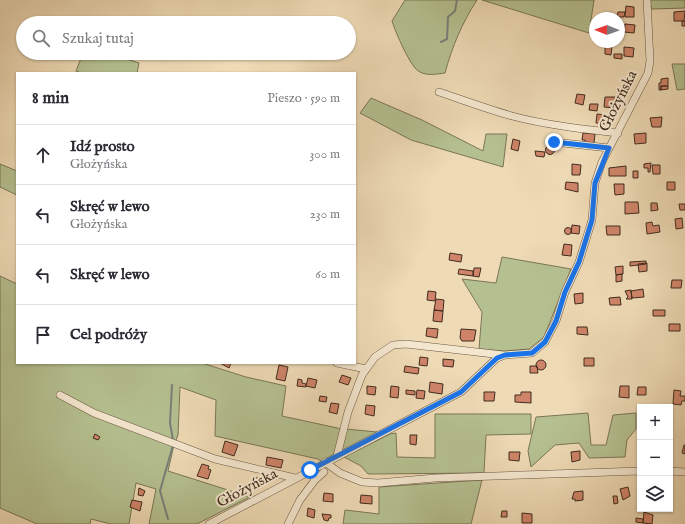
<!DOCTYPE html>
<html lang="pl">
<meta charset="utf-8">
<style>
:root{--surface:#fff;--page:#f2f2f3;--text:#2b2b33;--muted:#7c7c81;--line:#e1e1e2}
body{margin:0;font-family:"IM FELL English",serif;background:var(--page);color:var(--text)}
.controls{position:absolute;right:12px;bottom:12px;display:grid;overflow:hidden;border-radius:0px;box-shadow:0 1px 3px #0004}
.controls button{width:36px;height:36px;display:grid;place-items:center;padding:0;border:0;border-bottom:1px solid var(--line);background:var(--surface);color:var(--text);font:20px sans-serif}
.compass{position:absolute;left:589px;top:12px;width:36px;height:36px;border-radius:50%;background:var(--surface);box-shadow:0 1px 3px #0004;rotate:271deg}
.stop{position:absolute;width:12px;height:12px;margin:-9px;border:3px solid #1a73e8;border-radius:50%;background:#fff}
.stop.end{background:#1a73e8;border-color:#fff;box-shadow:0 1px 4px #0008}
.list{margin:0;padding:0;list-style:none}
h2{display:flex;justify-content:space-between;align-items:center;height:52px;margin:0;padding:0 16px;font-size:17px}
h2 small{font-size:13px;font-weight:400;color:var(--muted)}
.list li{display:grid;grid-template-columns:26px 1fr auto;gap:12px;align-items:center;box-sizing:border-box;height:60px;padding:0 16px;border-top:1px solid var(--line)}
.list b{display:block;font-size:15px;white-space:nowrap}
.list p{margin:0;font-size:13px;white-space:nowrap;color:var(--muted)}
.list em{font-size:13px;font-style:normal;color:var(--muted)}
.icon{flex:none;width:22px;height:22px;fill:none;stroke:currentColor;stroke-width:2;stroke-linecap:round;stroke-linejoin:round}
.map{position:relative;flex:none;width:685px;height:524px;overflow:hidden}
.search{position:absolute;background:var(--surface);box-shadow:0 1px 3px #0004;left:16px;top:16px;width:340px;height:44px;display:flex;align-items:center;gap:10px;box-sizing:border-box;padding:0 14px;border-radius:22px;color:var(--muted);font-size:15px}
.panel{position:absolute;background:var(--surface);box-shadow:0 1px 3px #0004;left:16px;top:72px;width:340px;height:292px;border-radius:0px}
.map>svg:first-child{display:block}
</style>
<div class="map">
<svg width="685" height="524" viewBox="0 0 685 524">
<rect width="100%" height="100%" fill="#eedab5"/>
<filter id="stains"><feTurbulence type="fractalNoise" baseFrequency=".005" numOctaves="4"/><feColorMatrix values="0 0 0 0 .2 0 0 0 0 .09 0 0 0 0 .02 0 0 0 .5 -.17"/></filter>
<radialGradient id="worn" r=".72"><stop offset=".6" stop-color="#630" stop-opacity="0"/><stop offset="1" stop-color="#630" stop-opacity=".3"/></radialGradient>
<path fill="#b5c090" stroke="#7b7657" d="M405 0H477C462 23 452 47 445 73 437 74 427 76 420 72 411 69 395 31 392 21Z
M482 0H594L589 33Z
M651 0H685V8L652 9 650 5Z
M83 53H107L139 63 137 73H81L76 71Z
M672 64H685V89L677 90Z
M371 98 422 120 483 151 486 134H507L503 167 411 140 360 113Z
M0 164 17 171V195L0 187Z
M502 257 571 269 544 337 529 349 504 351 479 349 482 312 462 279 496 283Z
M0 276 17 284V363H202L246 377 286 386 282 416 342 429 335 454 321 461 318 459 215 436 216 400 180 387 178 435 174 445 168 471 250 497 197 524H149L156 489 136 483 129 524H111L91 519 90 524H37L0 508Z
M588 413 591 445H606L613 415 636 413V429L627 440 625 457 589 458 579 443 555 445 531 467 528 451 536 417Z
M435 414H531V434L486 435 484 473 368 474 361 466 344 457 390 434 396 433 397 457 435 458Z
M346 429 377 432 343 450 342 447Z
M482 480 471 524H343L345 510 379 514V487Z"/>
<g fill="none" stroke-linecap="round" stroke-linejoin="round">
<path stroke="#78807a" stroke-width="2" d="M441 42 447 39 448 17 455 11 457 0
M172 385 170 423 173 440
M168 519 160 491 173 445"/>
</g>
<path fill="#cf8469" stroke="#412c1e" d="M626 6 634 7V17H625Z
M685 11 684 21H674V12Z
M618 12H625L624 17H617Z
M682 21H685V26H682Z
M625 24 635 25 634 33 624 32Z
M605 45 612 46 611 55 605 54Z
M624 47 634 48 633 57 624 56Z
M614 54H622V59L614 58Z
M668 78V86H661V90H659V83H661V79Z
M661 86H668V89L661 90Z
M577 94 585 95 583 105 575 103Z
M605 97H615L614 108 604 107Z
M590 104H598L597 111 589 110Z
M597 114 607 115 606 124 596 123Z
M662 117 661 127H652L650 118Z
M583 133 595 134 594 143 585 142V140H582Z
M646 133V143L635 144 634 134Z
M513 139 520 141 518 151 511 149Z
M545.5 150a4.5 4.5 0 1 1 9 0a4.5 4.5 0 1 1-9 0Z
M535 151 545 152 544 157 536 156Z
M651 163 650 172H648V168H644V164Z
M572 164 581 165 580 175H572Z
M652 165H660V174H653Z
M626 166V176H609V168Z
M633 171H638V178H633Z
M566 182 578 183V192L565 189Z
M667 182H675V190H667Z
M614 184H624V194L615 195Z
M625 202H638L639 213 625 214Z
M651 203H657L658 210 651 211Z
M679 204H685V210H680Z
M682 218 683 228 676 229 675 219Z
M652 222 653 226 659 225 660 232 647 234 646 223Z
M572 225 580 226 579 234 571 233Z
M606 226H620V235H607Z
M564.5 231a3.5 3.5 0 1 1 7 0a3.5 3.5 0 1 1-7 0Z
M564 244 572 245 571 256 562 255Z
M450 253 462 255 461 262 449 260Z
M646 261V264L630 266V262Z
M647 263V271L639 272 638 264Z
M623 266V274L616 275 615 267Z
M474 268H481L479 277 473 276Z
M459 269 473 271V276L458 274Z
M622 274V281L616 282V275Z
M672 280H682L681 288H671Z
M643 289 644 297 632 298 631 291Z
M631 290 632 299H626L628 297 625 291Z
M428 291 436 292 435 301 427 300Z
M583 293V303L575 304 574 294Z
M620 297 621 305H610L609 298Z
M436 299 444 300 443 311 434 310Z
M434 310 443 311 442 322 433 321Z
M653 310H665V316H653Z
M669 324H680V331H669Z
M577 327H587L588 335 577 334Z
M427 328 438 329 437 338 426 336Z
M461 329 476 330 474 341H462L460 338Z
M420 357 428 358 427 366 419 365Z
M584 358H594V366H584Z
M443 359 454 360 453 367 443 366Z
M536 365a5 5 0 1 1 10 0a5 5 0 1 1-10 0Z
M220 363H231L229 368Z
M279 365 288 367 285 381 276 379Z
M405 366 419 368 418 374 404 372Z
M530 366H537L538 373H530Z
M342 375 351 378 348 385 339 382Z
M308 378 317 380 315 388 306 386Z
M298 379 302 380V383L306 384V387L297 386Z
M430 382 443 384 442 394 429 392Z
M367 386 376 387 375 395 367 394Z
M391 386 399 387 398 398 390 397Z
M620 386H629V398L619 397Z
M638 387H646V395H637Z
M406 390 415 391V395L406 394Z
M417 390 425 391 424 399 416 398Z
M674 390 681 391 680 396H685V401H682L681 405 673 404Z
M484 392H495L494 401H484Z
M521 392H531V403L515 402V395H521Z
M320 396 327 397 326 402 319 401Z
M331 403 339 404 337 414 329 412Z
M366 405 375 406 374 416 365 414Z
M95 434 100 437 98 440 93 438Z
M410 435H417L416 445 410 444Z
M225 441 238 445 234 456 222 452Z
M684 445H685V454L682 453Z
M580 451V460L572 462 571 452Z
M509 452H520L519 461 509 460Z
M267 457 283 460 281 468 266 465Z
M202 464 209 466 208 469 211 470 208 479 197 476Z
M254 477 263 479 260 488 253 487Z
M628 487 630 496 623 500 620 489Z
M139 488 145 491 143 496 138 495Z
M583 491V500L575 501V499H572L574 492Z
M324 493 333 494V502L323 501Z
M361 495 372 496V504L360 503Z
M613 496H617L618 503 614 504Z
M132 500 142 502 140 511 130 507Z
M308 508 315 510 314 518 307 516Z
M502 511H507V517H501Z
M644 512 653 515 652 524 643 523Z
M522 513 532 514V523H522Z
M322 514 331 515V518H329L328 521 324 520Z
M636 518 643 519V523L636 522Z"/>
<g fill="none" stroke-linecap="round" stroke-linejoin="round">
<defs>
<path id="minor" d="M439 92C463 100 487 109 512 116 546 125 582 129 618 133
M554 142 609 148
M337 363 366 369
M60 395 94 413 215 459 295 478
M337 456 348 412 362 375 375 357 393 345 406 344 503 355
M325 462 340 473 362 482 378 483 435 478 640 471
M670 471 685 472
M315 480 324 472
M209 524 461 392 497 358 505 355 532 353 545 342 556 321 565 292 579 262 592 220 595 183 602 162 648 73 650 61 647 0
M288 524 300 500 315 480 310 470"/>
</defs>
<use href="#minor" stroke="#6c5844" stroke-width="8"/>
<use href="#minor" stroke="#f4e7cf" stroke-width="7"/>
</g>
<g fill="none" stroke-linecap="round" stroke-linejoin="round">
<path stroke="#1a73e8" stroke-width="5" d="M310 470 461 392 497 358 505 355 532 353 545 342 556 321 565 292 579 262 592 220 595 183 609 148 554 142"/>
</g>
<g text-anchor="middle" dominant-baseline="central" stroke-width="4" stroke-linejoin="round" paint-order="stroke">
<g font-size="15" fill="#412c1e" stroke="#f4e7cf">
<text transform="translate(618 101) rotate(-63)">Głożyńska</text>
<text transform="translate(247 488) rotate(-28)">Głożyńska</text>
</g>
</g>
<rect width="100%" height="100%" filter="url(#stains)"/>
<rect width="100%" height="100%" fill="url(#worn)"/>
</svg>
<div class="controls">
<button>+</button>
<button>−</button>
<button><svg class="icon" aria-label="layers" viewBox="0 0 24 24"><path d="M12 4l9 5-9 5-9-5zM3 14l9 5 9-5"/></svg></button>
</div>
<svg class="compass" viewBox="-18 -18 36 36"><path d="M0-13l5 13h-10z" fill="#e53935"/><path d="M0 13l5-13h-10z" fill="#7c7c81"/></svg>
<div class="stop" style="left:310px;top:470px"></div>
<div class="stop end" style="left:554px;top:142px"></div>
<div class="search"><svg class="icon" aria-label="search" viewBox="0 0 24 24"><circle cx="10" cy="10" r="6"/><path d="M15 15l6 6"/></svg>Szukaj tutaj</div>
<section class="panel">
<h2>8 min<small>Pieszo · 590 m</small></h2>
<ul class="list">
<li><svg class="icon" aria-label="ahead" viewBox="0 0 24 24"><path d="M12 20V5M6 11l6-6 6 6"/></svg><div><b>Idź prosto</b><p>Głożyńska</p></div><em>300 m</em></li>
<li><svg class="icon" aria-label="left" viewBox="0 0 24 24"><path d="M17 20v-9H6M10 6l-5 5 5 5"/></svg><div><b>Skręć w lewo</b><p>Głożyńska</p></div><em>230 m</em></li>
<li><svg class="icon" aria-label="left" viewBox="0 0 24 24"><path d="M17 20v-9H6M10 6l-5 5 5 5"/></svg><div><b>Skręć w lewo</b></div><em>60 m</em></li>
<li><svg class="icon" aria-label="arrive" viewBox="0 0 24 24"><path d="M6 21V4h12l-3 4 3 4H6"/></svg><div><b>Cel podróży</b></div></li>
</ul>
</section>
</div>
